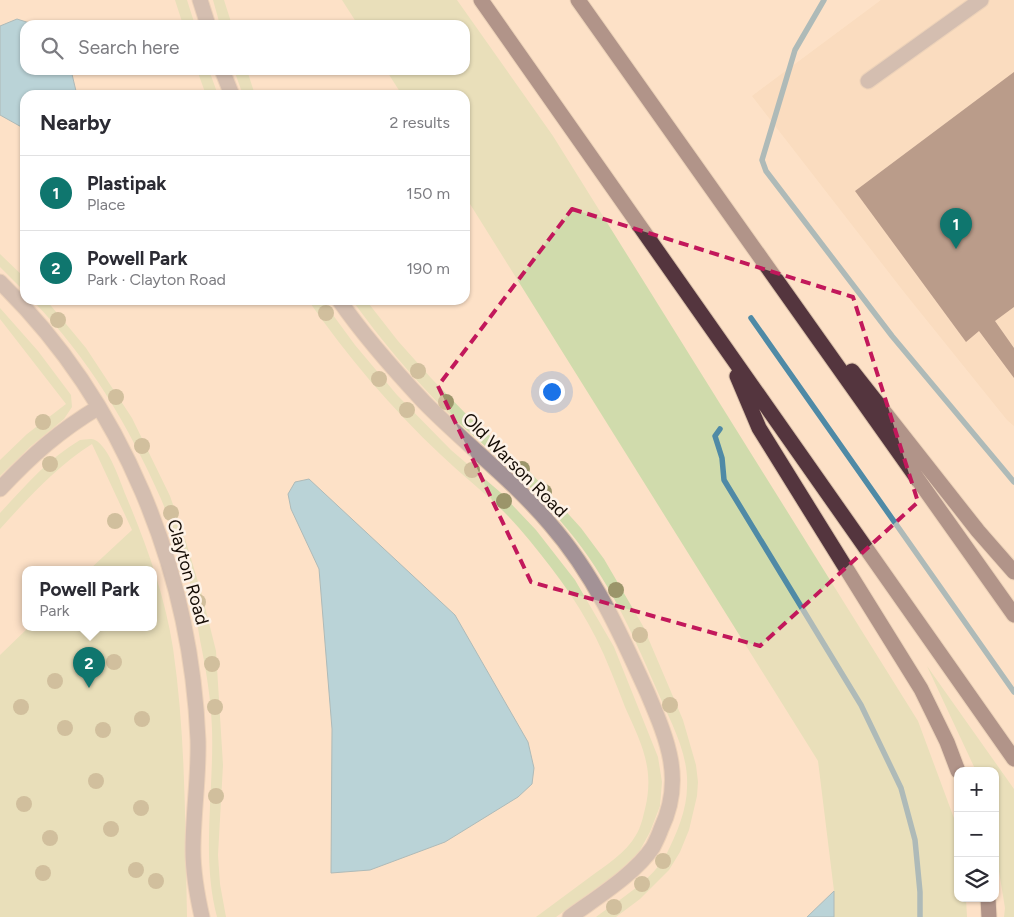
<!DOCTYPE html>
<meta charset="utf-8">
<style>
:root{--surface:#fff;--page:#f7f7f7;--text:#2b2b33;--muted:#7c7c81;--line:#e1e1e2;--accent:#0f766e}
body{margin:0;font-family:Figtree,sans-serif;background:var(--page);color:var(--text)}
.controls{position:absolute;right:15px;bottom:15px;display:grid;overflow:hidden;border-radius:10px;box-shadow:0 1px 4px #0004}
.controls button{width:45px;height:45px;display:grid;place-items:center;padding:0;border:0;border-bottom:1px solid var(--line);background:var(--surface);color:var(--text);font:25px sans-serif}
.you{position:absolute;left:551px;top:391px;width:18px;height:18px;margin:-12px;border:4px solid #fff;border-radius:50%;background:#1a73e8;box-shadow:0 0 0 8px #1a73e833}
.badge{display:grid;place-items:center;width:32px;height:32px;border-radius:50%;background:var(--accent);color:#fff;font-size:16px;font-weight:700}
.pin{position:absolute;translate:-50% -41px;filter:drop-shadow(0 1px 2px #0008)}
.pin::after{content:'';position:absolute;top:26px;width:18px;height:15px;background:inherit;clip-path:polygon(0 0,100% 0,50% 100%)}
.popup{position:absolute;left:22px;top:566px;width:135px;height:65px;box-sizing:border-box;display:grid;place-content:center;border-radius:10px;background:var(--surface);filter:drop-shadow(0 1px 4px #0005);font-size:16px;white-space:nowrap;color:var(--muted)}
.popup b{font-size:19px;color:var(--text)}
.popup::after{content:'';position:absolute;left:50%;top:100%;margin-left:-10px;border:10px solid transparent;border-top-color:var(--surface)}
.list{margin:0;padding:0;list-style:none}
h2{display:flex;justify-content:space-between;align-items:center;height:65px;margin:0;padding:0 20px;font-size:21px}
h2 small{font-size:16px;font-weight:400;color:var(--muted)}
.list li{display:grid;grid-template-columns:32px 1fr auto;gap:15px;align-items:center;box-sizing:border-box;height:75px;padding:0 20px;border-top:1px solid var(--line)}
.list b{display:block;font-size:19px;white-space:nowrap}
.list p{margin:0;font-size:16px;white-space:nowrap;color:var(--muted)}
.list em{font-size:16px;font-style:normal;color:var(--muted)}
.icon{flex:none;width:28px;height:28px;fill:none;stroke:currentColor;stroke-width:2;stroke-linecap:round;stroke-linejoin:round}
.map{position:relative;flex:none;width:1014px;height:917px;overflow:hidden}
.search{position:absolute;background:var(--surface);box-shadow:0 1px 4px #0004;left:20px;top:20px;width:450px;height:55px;display:flex;align-items:center;gap:12px;box-sizing:border-box;padding:0 18px;border-radius:15px;color:var(--muted);font-size:19px}
.panel{position:absolute;background:var(--surface);box-shadow:0 1px 4px #0004;left:20px;top:90px;width:450px;height:215px;border-radius:15px}
.map>svg:first-child{display:block}
</style>
<div class="map">
<svg width="1014" height="917" viewBox="0 0 1014 917">
<rect width="100%" height="100%" fill="#fde1c7"/>
<path fill="#f5d4b5" d="M881 0H1014V426L1007 420 904 292 752 96Z"/>
<path fill="#d0dbac" d="M175 0H187L195 25H183Z
M213 0H224L232 25H220Z
M342 0H457L553 136 918 721 958 829V898H966L967 917H834V891L818 761 465 196V95H402L386 70H465V25H358Z
M197 70H209L218 95H206Z
M234 70H247L255 95H243Z
M0 254 25 278V292L0 267Z
M32 300 47 301 86 348 132 418 170 496 186 542 202 595 216 651 223 765 218 855 220 884 226 917H217C201 856 214 792 212 729 211 699 206 669 200 640 196 617 193 595 188 573 182 547 171 523 161 499 129 426 88 357 32 300Z
M308 300H322L355 345 397 395 451 450 500 492 536 530 575 580 614 647 658 757 662 782 660 806 650 832 639 852 616 874 556 917H536C554 904 572 890 590 877 606 865 626 853 636 835 641 827 643 817 645 809 655 768 641 743 625 707 616 684 607 660 596 638 576 598 548 562 519 528 496 501 467 480 441 455 391 408 347 356 308 300Z
M352 300H366L398 341 431 378 468 416 531 473 581 528 604 559 643 626 683 720 696 765 698 782 697 796 689 830 680 852 669 870 640 899 616 917H596C621 898 652 881 667 853 677 833 687 809 687 787 689 752 669 719 656 688 632 632 608 578 568 530 554 513 538 495 522 479 498 456 471 435 447 412 412 377 381 340 352 300Z
M0 308 38 351 71 395 72 407 64 419 31 446 0 476V460L27 434 66 404 0 319Z
M80 440C84 440 91 438 95 440 109 447 120 481 126 496 146 543 165 596 173 648 186 737 185 827 187 917H0V655L29 627H153V569H90L132 530 92 444C56 467 28 498 0 529V513C25 486 48 459 80 440Z
M927 666 1014 789V917H1004L1005 908 995 847V771H976Z"/>
<path fill="#68c0eb" stroke="#4f8aa6" d="M17 19 36 25H25V70H71L76 91 78 95H25V129L0 115V26Z
M309 479 455 615 528 742 534 768 532 784 518 797 445 842 370 870 331 873 332 729 319 569 291 509 288 494 295 482Z
M834 891V917H807Z"/>
<g fill="none" stroke-linecap="round" stroke-linejoin="round">
<path stroke="#4f8aa6" stroke-width="5.5" d="M824 0 795 50 762 160 766 171 892 336 1014 482
M751 318 1014 692
M720 429 715 436 722 458 724 480 861 705 901 788 915 840 920 892V917"/>
</g>
<path fill="#684742" d="M1014 72V307L995 321 1014 348V378L979 331 966 342 855 191Z"/>
<g fill="none" stroke-linecap="round" stroke-linejoin="round">
<defs>
<path id="street" d="M200 0 208 25
M222 70 232 95
M868 81 981 0
M0 282C123 402 191 570 198 740 199 777 193 813 193 850 193 872 197 895 202 917
M339 300C364 336 394 370 424 402 465 444 512 479 550 524 593 573 620 632 647 692 667 739 685 779 661 829 659 835 656 841 653 847 635 874 596 898 570 917
M0 489C32 455 59 431 99 407"/>
<path id="highway" d="M481 0 1014 759
M578 0 1014 615
M852 371 978 531 1014 572
M737 376 759 428 921 689 947 742 958 771
M988 898 989 917"/>
</defs>
<use href="#street" stroke="#d8bfa8" stroke-width="17"/>
<use href="#highway" stroke="#d8bfa8" stroke-width="17"/>
<use href="#street" stroke="#a39296" stroke-width="15"/>
<use href="#highway" stroke="#54353e" stroke-width="15"/>
</g>
<g fill="#9b956a">
<circle cx="326" cy="313" r="8"/>
<circle cx="58" cy="320" r="8"/>
<circle cx="418" cy="371" r="8"/>
<circle cx="379" cy="379" r="8"/>
<circle cx="116" cy="397" r="8"/>
<circle cx="446" cy="402" r="8"/>
<circle cx="407" cy="410" r="8"/>
<circle cx="43" cy="422" r="8"/>
<circle cx="142" cy="446" r="8"/>
<circle cx="50" cy="464" r="8"/>
<circle cx="522" cy="469" r="8"/>
<circle cx="472" cy="470" r="8"/>
<circle cx="544" cy="492" r="8"/>
<circle cx="504" cy="501" r="8"/>
<circle cx="171" cy="513" r="8"/>
<circle cx="115" cy="521" r="8"/>
<circle cx="616" cy="590" r="8"/>
<circle cx="198" cy="602" r="8"/>
<circle cx="640" cy="635" r="8"/>
<circle cx="114" cy="662" r="8"/>
<circle cx="212" cy="664" r="8"/>
<circle cx="55" cy="681" r="8"/>
<circle cx="670" cy="705" r="8"/>
<circle cx="21" cy="707" r="8"/>
<circle cx="215" cy="707" r="8"/>
<circle cx="142" cy="719" r="8"/>
<circle cx="65" cy="728" r="8"/>
<circle cx="103" cy="730" r="8"/>
<circle cx="96" cy="781" r="8"/>
<circle cx="216" cy="796" r="8"/>
<circle cx="24" cy="804" r="8"/>
<circle cx="141" cy="808" r="8"/>
<circle cx="111" cy="829" r="8"/>
<circle cx="50" cy="838" r="8"/>
<circle cx="663" cy="861" r="8"/>
<circle cx="136" cy="870" r="8"/>
<circle cx="43" cy="873" r="8"/>
<circle cx="156" cy="881" r="8"/>
<circle cx="642" cy="884" r="8"/>
<circle cx="614" cy="907" r="8"/>
</g>
<path d="M0 0H1014V917H0ZM572 209 853 297 918 502 760 646 531 582 438 386Z" fill="#fde1c7" fill-opacity=".55" fill-rule="evenodd"/>
<path fill="none" stroke="#c2185b" stroke-width="4" stroke-dasharray="10 6" stroke-linejoin="round" d="M572 209 853 297 918 502 760 646 531 582 438 386Z"/>
<g text-anchor="middle" dominant-baseline="central" stroke-width="5" stroke-linejoin="round" paint-order="stroke">
<g font-size="18" fill="#140b04" stroke="#fdf2e7">
<text transform="translate(515 465) rotate(45)">Old Warson Road</text>
<text transform="translate(188 572) rotate(74)">Clayton Road</text>
</g>
</g>
</svg>
<div class="controls">
<button>+</button>
<button>−</button>
<button><svg class="icon" aria-label="layers" viewBox="0 0 24 24"><path d="M12 4l9 5-9 5-9-5zM3 14l9 5 9-5"/></svg></button>
</div>
<div class="you"></div>
<div class="pin badge" style="left:956px;top:249px">1</div>
<div class="pin badge" style="left:89px;top:688px">2</div>
<div class="popup"><b>Powell Park</b>Park</div>
<div class="search"><svg class="icon" aria-label="search" viewBox="0 0 24 24"><circle cx="10" cy="10" r="6"/><path d="M15 15l6 6"/></svg>Search here</div>
<section class="panel">
<h2>Nearby<small>2 results</small></h2>
<ul class="list">
<li><span class="badge">1</span><div><b>Plastipak</b><p>Place</p></div><em>150 m</em></li>
<li><span class="badge">2</span><div><b>Powell Park</b><p>Park · Clayton Road</p></div><em>190 m</em></li>
</ul>
</section>
</div>
